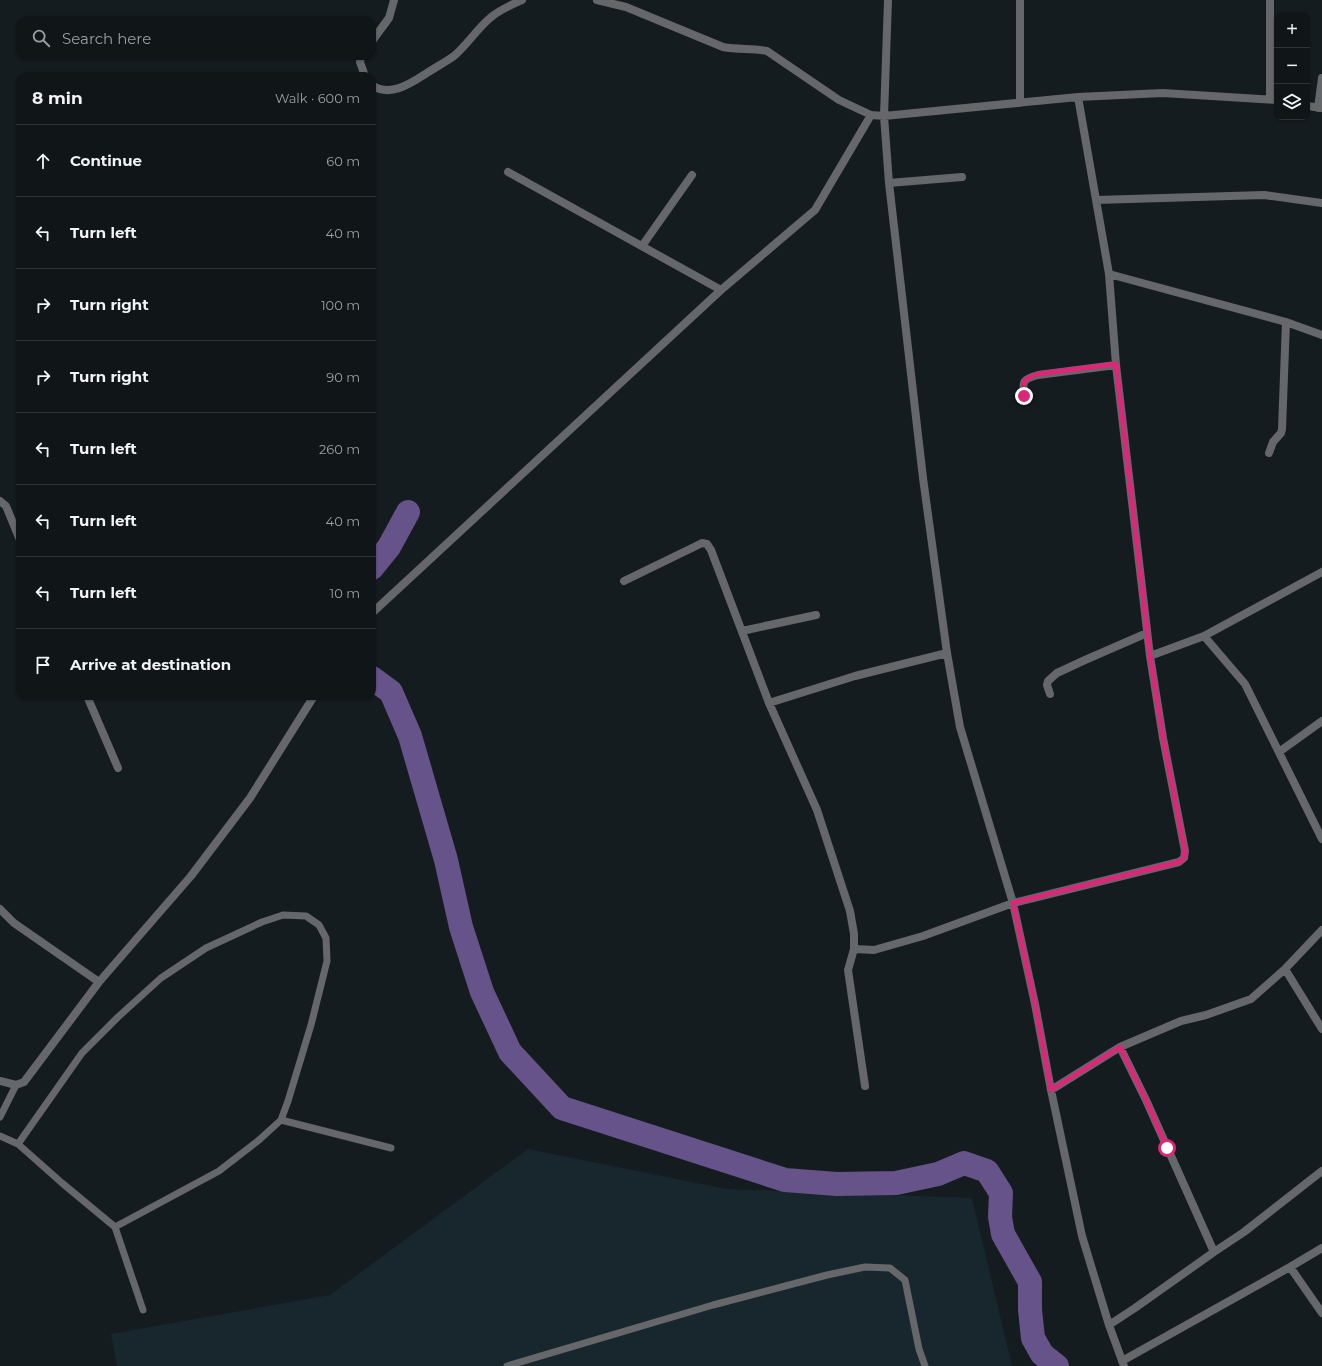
<!DOCTYPE html>
<meta charset="utf-8">
<style>
:root{--surface:#101518;--page:#191e21;--text:#f1f3f6;--muted:#9c9fa2;--line:#303437}
body{margin:0;font-family:Montserrat,sans-serif;background:var(--page);color:var(--text)}
.controls{position:absolute;right:12px;top:12px;display:grid;overflow:hidden;border-radius:8px;box-shadow:0 1px 3px #0004}
.controls button{width:36px;height:36px;display:grid;place-items:center;padding:0;border:0;border-bottom:1px solid var(--line);background:var(--surface);color:var(--text);font:20px sans-serif}
.stop{position:absolute;width:12px;height:12px;margin:-9px;border:3px solid #db2777;border-radius:50%;background:#fff}
.stop.end{background:#db2777;border-color:#fff;box-shadow:0 1px 4px #0008}
.list{margin:0;padding:0;list-style:none}
h2{display:flex;justify-content:space-between;align-items:center;height:52px;margin:0;padding:0 16px;font-size:17px}
h2 small{font-size:13px;font-weight:400;color:var(--muted)}
.list li{display:grid;grid-template-columns:26px 1fr auto;gap:12px;align-items:center;box-sizing:border-box;height:72px;padding:0 16px;border-top:1px solid var(--line)}
.list b{display:block;font-size:15px;white-space:nowrap}
.list em{font-size:13px;font-style:normal;color:var(--muted)}
.icon{flex:none;width:22px;height:22px;fill:none;stroke:currentColor;stroke-width:2;stroke-linecap:round;stroke-linejoin:round}
.map{position:relative;flex:none;width:1322px;height:1366px;overflow:hidden}
.search{position:absolute;background:var(--surface);box-shadow:0 1px 3px #0004;left:16px;top:16px;width:360px;height:44px;display:flex;align-items:center;gap:10px;box-sizing:border-box;padding:0 14px;border-radius:12px;color:var(--muted);font-size:15px}
.panel{position:absolute;background:var(--surface);box-shadow:0 1px 3px #0004;left:16px;top:72px;width:360px;height:628px;border-radius:12px}
.map>svg:first-child{display:block}
</style>
<div class="map">
<svg width="1322" height="1366" viewBox="0 0 1322 1366">
<rect width="100%" height="100%" fill="#151c20"/>
<path fill="#18262d" d="M528 1149 726 1189 972 1198 1012 1366H117L111 1334 330 1295Z"/>
<g fill="none" stroke-linecap="round" stroke-linejoin="round">
<path stroke="#665389" stroke-width="24" d="M372 568 389 547 408 512
M372 678 391 692 410 736 446 860 461 927 482 992 510 1052 562 1108 785 1180 837 1184 896 1183 938 1174 964 1163 987 1171 1001 1193 1000 1217 1003 1234 1030 1282V1310L1033 1338 1042 1354 1057 1366"/>
<path stroke="#65676b" stroke-width="7" d="M0 1117 16 1085
M281 1120 391 1148
M0 1136 18 1144 62 1183 115 1227 143 1310
M18 1144 82 1053 118 1017 161 978 206 948 262 922 283 915 306 916 319 925 326 938 327 961 311 1025 288 1101 281 1120 259 1140 219 1171 115 1227
M507 1366 713 1305 827 1275 865 1267 890 1268 905 1280 919 1349 925 1366"/>
<path stroke="#65676b" stroke-width="8" d="M597 0 626 7 723 47C738 50 753 48 767 51L839 100 871 115 884 116 1078 97 1163 93 1277 100
M888 0 884 116 889 183 923 478 947 653 960 727 1013 903 1035 1004 1051 1090 1082 1236 1109 1325 1124 1366
M1020 0V103
M1270 0V98
M372 41 389 18 394 0
M361 56 360 62 365 76
M372 85C391 99 414 81 430 71 438 66 447 61 454 56 467 45 477 29 490 18 499 10 511 5 522 0
M1307 106 1322 108
M1318 108 1322 78
M508 172 721 290
M889 183 962 177
M1096 200 1264 195 1322 203
M642 246 692 175
M1109 274 1286 322 1322 335
M1024 396C1022 381 1023 379 1038 375L1116 365
M1269 453 1273 442 1281 433 1282 429 1286 322
M0 501 6 506 20 540
M624 581 696 546 702 543 707 544 711 550 769 703 855 676 947 653
M372 613 721 290 815 210 871 115
M742 631 816 615
M1204 636 1245 684 1322 839
M1150 656 1204 636 1322 572
M1050 694 1047 685 1048 681 1057 673 1085 660 1147 633
M87 696 118 768
M769 703 817 810 850 911 854 934V949L848 970 865 1086
M1279 752 1322 721
M0 909 14 923 99 982
M854 949 874 950 923 936 1013 903 1179 862 1184 858 1185 851 1163 738 1150 656 1116 365 1109 274 1078 97
M1285 969 1322 1029
M0 1081 16 1085 24 1082 99 982 191 876 250 798 314 696
M1051 1090 1120 1047 1181 1021 1206 1015 1251 999 1285 969 1322 930
M1214 1252 1244 1232 1322 1171
M1290 1267 1322 1248
M1109 1325 1135 1308 1214 1252 1146 1100 1120 1047
M1122 1361 1290 1267 1322 1313"/>
</g>
<g fill="none" stroke-linecap="round" stroke-linejoin="round">
<path stroke="#db2777" stroke-width="5" d="M1024 396C1022 381 1023 379 1038 374L1116 364 1150 656 1163 738 1185 851 1184 858 1179 862 1013 903 1035 1004 1051 1090 1120 1047 1146 1100 1167 1148"/>
</g>
</svg>
<div class="controls">
<button>+</button>
<button>−</button>
<button><svg class="icon" aria-label="layers" viewBox="0 0 24 24"><path d="M12 4l9 5-9 5-9-5zM3 14l9 5 9-5"/></svg></button>
</div>
<div class="stop" style="left:1167px;top:1148px"></div>
<div class="stop end" style="left:1024px;top:396px"></div>
<div class="search"><svg class="icon" aria-label="search" viewBox="0 0 24 24"><circle cx="10" cy="10" r="6"/><path d="M15 15l6 6"/></svg>Search here</div>
<section class="panel">
<h2>8 min<small>Walk · 600 m</small></h2>
<ul class="list">
<li><svg class="icon" aria-label="ahead" viewBox="0 0 24 24"><path d="M12 20V5M6 11l6-6 6 6"/></svg><div><b>Continue</b></div><em>60 m</em></li>
<li><svg class="icon" aria-label="left" viewBox="0 0 24 24"><path d="M17 20v-9H6M10 6l-5 5 5 5"/></svg><div><b>Turn left</b></div><em>40 m</em></li>
<li><svg class="icon" aria-label="right" viewBox="0 0 24 24"><path d="M7 20v-9h11M14 6l5 5-5 5"/></svg><div><b>Turn right</b></div><em>100 m</em></li>
<li><svg class="icon" aria-label="right" viewBox="0 0 24 24"><path d="M7 20v-9h11M14 6l5 5-5 5"/></svg><div><b>Turn right</b></div><em>90 m</em></li>
<li><svg class="icon" aria-label="left" viewBox="0 0 24 24"><path d="M17 20v-9H6M10 6l-5 5 5 5"/></svg><div><b>Turn left</b></div><em>260 m</em></li>
<li><svg class="icon" aria-label="left" viewBox="0 0 24 24"><path d="M17 20v-9H6M10 6l-5 5 5 5"/></svg><div><b>Turn left</b></div><em>40 m</em></li>
<li><svg class="icon" aria-label="left" viewBox="0 0 24 24"><path d="M17 20v-9H6M10 6l-5 5 5 5"/></svg><div><b>Turn left</b></div><em>10 m</em></li>
<li><svg class="icon" aria-label="arrive" viewBox="0 0 24 24"><path d="M6 21V4h12l-3 4 3 4H6"/></svg><div><b>Arrive at destination</b></div></li>
</ul>
</section>
</div>
